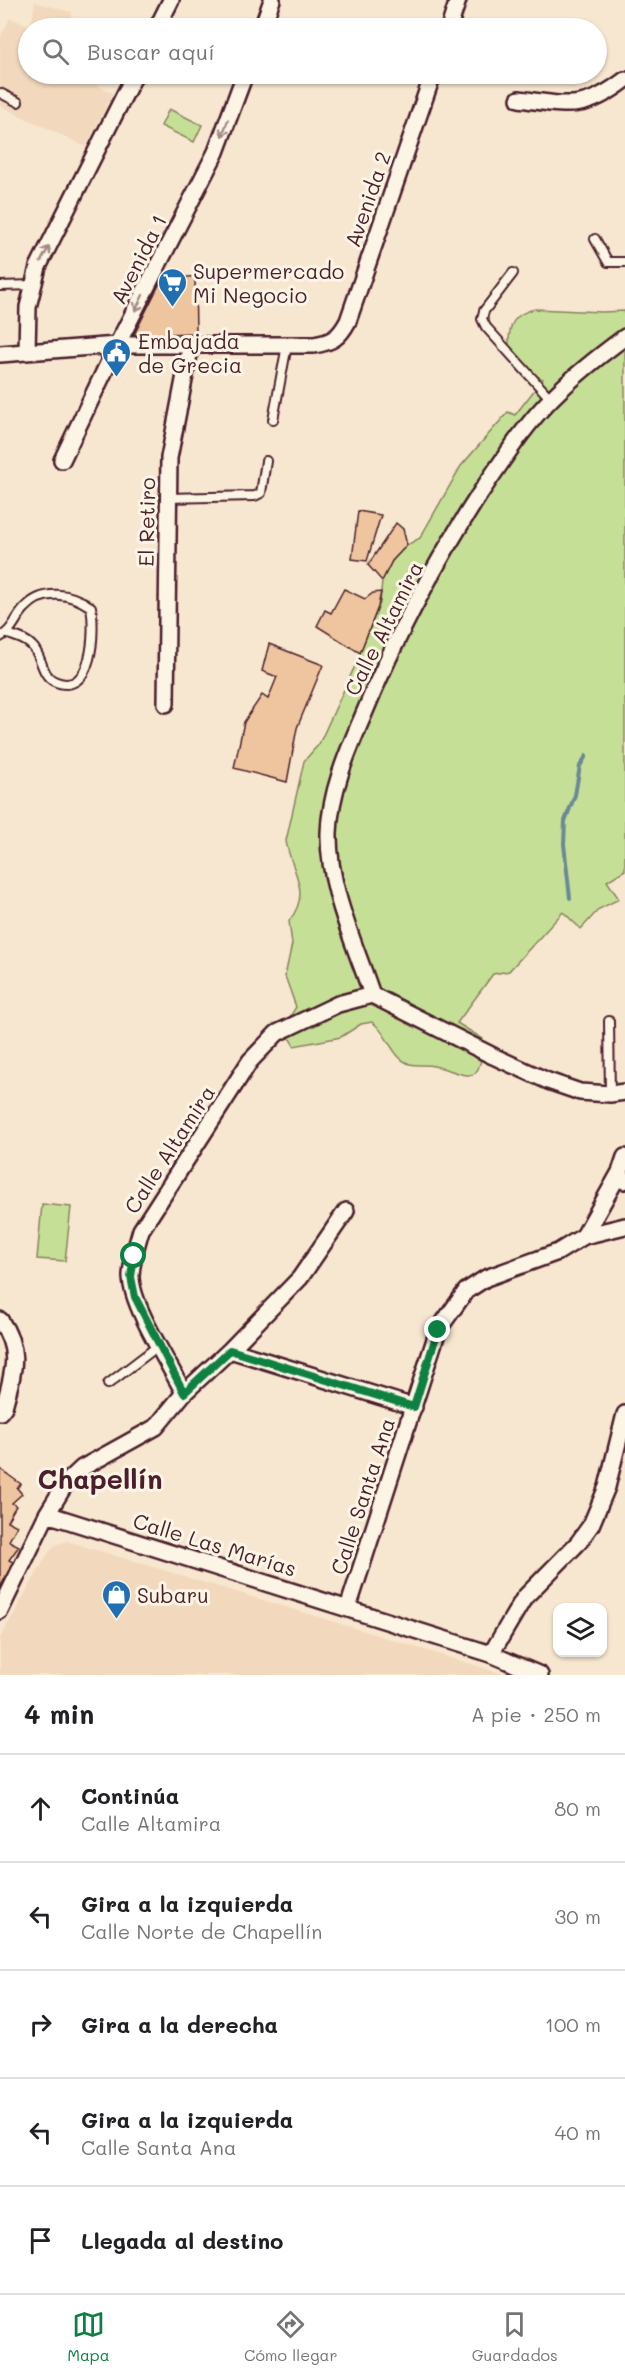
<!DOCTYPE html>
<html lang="es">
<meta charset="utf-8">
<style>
:root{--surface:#fff;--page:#f2f2f2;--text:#202124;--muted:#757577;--line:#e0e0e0;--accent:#0b8043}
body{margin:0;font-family:Mali,sans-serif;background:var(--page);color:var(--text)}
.controls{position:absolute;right:18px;bottom:18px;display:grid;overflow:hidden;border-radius:12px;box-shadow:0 2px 4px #0004}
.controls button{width:54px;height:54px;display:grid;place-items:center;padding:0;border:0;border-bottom:2px solid var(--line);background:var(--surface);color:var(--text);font:30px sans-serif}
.stop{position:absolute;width:18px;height:18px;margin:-14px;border:4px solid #0b8043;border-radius:50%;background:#fff}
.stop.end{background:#0b8043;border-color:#fff;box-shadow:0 2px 6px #0008}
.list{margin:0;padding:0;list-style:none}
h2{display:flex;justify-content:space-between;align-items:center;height:78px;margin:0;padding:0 24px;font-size:26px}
h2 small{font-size:20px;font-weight:400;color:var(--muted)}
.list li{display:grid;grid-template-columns:39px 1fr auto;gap:18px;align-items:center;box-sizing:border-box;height:108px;padding:0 24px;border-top:2px solid var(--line)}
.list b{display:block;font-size:22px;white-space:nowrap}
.list p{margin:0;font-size:20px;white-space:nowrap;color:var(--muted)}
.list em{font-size:20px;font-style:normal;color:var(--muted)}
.icon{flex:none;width:33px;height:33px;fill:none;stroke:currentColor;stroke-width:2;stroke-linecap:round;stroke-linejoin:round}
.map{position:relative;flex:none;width:625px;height:1675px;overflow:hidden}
.search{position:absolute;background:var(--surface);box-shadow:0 2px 4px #0004;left:18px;right:18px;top:18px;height:66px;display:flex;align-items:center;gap:15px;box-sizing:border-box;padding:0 21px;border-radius:33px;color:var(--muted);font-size:22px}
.sheet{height:618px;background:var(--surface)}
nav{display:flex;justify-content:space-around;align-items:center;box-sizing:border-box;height:84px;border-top:2px solid var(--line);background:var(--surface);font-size:16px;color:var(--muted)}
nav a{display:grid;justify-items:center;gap:3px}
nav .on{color:var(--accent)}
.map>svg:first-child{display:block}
</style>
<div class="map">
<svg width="625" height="1675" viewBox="0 0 625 1675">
<rect width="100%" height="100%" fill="#f8e7d0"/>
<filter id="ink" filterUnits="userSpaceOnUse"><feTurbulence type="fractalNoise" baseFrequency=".0167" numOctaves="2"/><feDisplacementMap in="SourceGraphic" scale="12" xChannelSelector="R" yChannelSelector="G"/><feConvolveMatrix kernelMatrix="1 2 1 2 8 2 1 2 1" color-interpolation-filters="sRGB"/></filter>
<g filter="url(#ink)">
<path fill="#f2d9be" d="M35 2 72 12 70 28H28V74H75L113 93 86 147 0 106V38L10 18 31 26Z
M67 1541 253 1597 507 1675H0V1638L48 1553 55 1545Z"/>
<path fill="#c5e096" stroke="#888060" stroke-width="1.5" d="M169 109 202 125 194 142 161 126Z
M535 309 602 312 625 311V870L607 881 619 899 599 909 581 929 563 912 509 971 493 974 457 1023 483 1039C481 1092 467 1073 434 1066 421 1063 411 1069 400 1058 388 1046 386 1032 372 1022L361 1024 341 1037 294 1046 281 1023 290 1017 296 1007 285 976 292 944 289 921C313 891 291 872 286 841L304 761 319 744 354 668 380 603 382 581 392 561 407 545 420 538 461 466 508 412 515 415 543 379 532 374 509 349C508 326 512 314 535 309Z
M42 1204 71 1207 65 1261 37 1259Z"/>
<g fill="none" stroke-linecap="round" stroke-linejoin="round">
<path stroke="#6a8996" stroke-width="4" d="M570 898 564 844 565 821 575 795 580 766 586 756"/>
</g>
<path fill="#efc59f" stroke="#4a1f2b" stroke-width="1.5" d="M195 276 196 333 134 335 161 281Z
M358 511 381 515 367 561 352 559Z
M396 523 403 529 407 545 392 561 382 581 368 565Z
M344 589 365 599 373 593 381 592 378 607 360 653 317 626 325 610 331 613Z
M269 644 323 665 297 728 287 782 234 768 244 722 262 695 268 699 277 677 262 671Z
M0 1469 21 1484 17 1488 22 1494 12 1503 16 1506 7 1521 17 1526 9 1541 19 1546 9 1560 13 1562 0 1588Z"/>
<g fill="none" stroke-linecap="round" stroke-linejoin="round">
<defs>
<path id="lane" d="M0 93 18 102
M595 239 608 262H625
M513 273 484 311 482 319 486 327 551 399
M0 286 32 285
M273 420 287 345
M167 498 255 496 261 493 266 461
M0 637C13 631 15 618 25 608 43 588 71 593 91 607 95 629 94 699 54 681 41 675 42 655 32 646 26 639 16 637 8 634
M609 1021 610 1094
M108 1384 158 1346"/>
<path id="street" d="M157 28 171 0
M262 28 272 0
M449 28 458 0
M519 99C568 105 583 112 625 80
M27 351 28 307 38 267 135 74
M0 354 117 345H314C332 342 339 338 348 321L433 74
M62 460 117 345 216 152 245 74
M166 704 169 458 191 344
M372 995C355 944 328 888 329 833 330 793 347 753 363 716 395 638 435 563 481 492 503 460 524 426 552 398 574 376 599 356 625 337
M624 1181 620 1172 625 1157
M584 1236 625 1226
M0 1320C22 1352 13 1372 4 1407L0 1412
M230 1350 414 1407
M184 1393C170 1365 130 1304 131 1275 132 1259 137 1244 141 1230L250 1061 277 1033 338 1004 372 995 493 1056 548 1081 580 1092 610 1094 625 1092
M47 1514 491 1654 540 1675
M348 1608 438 1330 466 1291 486 1278 558 1252 584 1236 620 1172
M0 1611 47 1514 66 1483 82 1468 156 1427 184 1393 230 1350 300 1278 346 1211
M491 1654 524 1598 578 1543 591 1525 607 1487 625 1414"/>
</defs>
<use href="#lane" stroke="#4a1f2b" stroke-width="12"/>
<use href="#street" stroke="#4a1f2b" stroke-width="20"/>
<use href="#lane" stroke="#fcf5e5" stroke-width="8"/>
<use href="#street" stroke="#fcf5e5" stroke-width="15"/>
</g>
<defs><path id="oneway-shaft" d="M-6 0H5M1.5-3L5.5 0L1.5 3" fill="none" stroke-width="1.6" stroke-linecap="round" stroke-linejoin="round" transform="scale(1.5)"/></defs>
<g stroke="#a38a88">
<use href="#oneway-shaft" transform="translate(225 128) rotate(110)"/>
<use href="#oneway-shaft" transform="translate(45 254) rotate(-61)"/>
<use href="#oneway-shaft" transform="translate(139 303) rotate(117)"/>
</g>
</g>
<g fill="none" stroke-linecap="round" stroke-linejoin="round" filter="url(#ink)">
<path stroke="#0b8043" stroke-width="8" d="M134 1256 131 1277 135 1297 184 1393 230 1350 414 1407 438 1330"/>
</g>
<defs>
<symbol id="supermarket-pin" viewBox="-11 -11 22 30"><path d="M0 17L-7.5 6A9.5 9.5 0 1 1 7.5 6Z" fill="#1f6fb2" stroke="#fcf5e5"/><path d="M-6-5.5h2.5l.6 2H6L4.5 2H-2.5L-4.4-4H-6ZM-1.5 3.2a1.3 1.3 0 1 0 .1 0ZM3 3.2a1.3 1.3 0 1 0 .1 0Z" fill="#fff"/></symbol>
<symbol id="civic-pin" viewBox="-11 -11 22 30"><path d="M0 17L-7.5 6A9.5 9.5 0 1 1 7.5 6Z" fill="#1f6fb2" stroke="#fcf5e5"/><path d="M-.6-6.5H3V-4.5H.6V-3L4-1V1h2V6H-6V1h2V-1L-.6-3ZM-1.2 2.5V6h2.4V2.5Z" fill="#fff"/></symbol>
<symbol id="shop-pin" viewBox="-11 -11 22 30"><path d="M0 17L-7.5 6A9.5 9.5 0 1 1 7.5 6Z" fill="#1f6fb2" stroke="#fcf5e5"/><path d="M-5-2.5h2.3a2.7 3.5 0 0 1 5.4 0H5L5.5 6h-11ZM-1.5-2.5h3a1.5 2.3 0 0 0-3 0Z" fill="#fff"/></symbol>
</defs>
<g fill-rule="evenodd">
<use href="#supermarket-pin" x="156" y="266" width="33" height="45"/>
<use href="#civic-pin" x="100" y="336" width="33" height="45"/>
<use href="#shop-pin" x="100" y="1578" width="33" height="45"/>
</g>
<g text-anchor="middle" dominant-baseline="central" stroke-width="6" stroke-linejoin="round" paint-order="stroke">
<g font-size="21" fill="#4a1f2b" stroke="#fcf5e5">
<text transform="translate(367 199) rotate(-71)">Avenida 2</text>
<text transform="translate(138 259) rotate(-63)">Avenida 1</text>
<text transform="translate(146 522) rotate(-89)">El Retiro</text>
<text transform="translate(383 628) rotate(-63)">Calle Altamira</text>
<text transform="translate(169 1149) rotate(-57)">Calle Altamira</text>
<text transform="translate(362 1496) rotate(-72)">Calle Santa Ana</text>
<text transform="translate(215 1544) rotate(17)">Calle Las Marías</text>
</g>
<g font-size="21" fill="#4a1f2b" stroke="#fcf5e5" text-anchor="start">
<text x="193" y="270">Supermercado<tspan x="193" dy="24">Mi Negocio</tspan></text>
<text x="138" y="340">Embajada<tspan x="138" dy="24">de Grecia</tspan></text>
<text x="137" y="1594">Subaru</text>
</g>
<g font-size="27" font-weight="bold" fill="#4a1f2b" stroke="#fcf5e5">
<text x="100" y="1478">Chapellín</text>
</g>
</g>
</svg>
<div class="controls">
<button><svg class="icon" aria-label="layers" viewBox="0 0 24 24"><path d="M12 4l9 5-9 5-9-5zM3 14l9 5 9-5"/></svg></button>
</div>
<div class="stop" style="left:134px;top:1256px"></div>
<div class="stop end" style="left:438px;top:1330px"></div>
<div class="search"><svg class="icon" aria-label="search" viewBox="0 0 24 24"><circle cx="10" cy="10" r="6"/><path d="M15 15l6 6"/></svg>Buscar aquí</div>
</div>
<section class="sheet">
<h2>4 min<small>A pie · 250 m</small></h2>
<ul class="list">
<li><svg class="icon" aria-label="ahead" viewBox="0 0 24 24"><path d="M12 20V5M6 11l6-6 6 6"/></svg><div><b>Continúa</b><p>Calle Altamira</p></div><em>80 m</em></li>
<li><svg class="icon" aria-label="left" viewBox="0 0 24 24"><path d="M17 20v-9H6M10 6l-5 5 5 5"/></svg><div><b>Gira a la izquierda</b><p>Calle Norte de Chapellín</p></div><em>30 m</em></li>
<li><svg class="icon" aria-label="right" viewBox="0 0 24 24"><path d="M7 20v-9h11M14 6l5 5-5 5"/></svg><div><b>Gira a la derecha</b></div><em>100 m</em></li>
<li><svg class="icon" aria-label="left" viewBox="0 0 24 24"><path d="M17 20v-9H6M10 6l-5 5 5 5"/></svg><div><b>Gira a la izquierda</b><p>Calle Santa Ana</p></div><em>40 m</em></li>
<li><svg class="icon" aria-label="arrive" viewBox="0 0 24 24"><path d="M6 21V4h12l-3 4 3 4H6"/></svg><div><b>Llegada al destino</b></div></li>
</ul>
</section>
<nav>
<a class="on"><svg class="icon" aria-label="map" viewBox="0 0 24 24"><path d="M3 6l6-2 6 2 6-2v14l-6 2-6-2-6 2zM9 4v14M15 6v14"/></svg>Mapa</a>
<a><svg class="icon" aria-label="directions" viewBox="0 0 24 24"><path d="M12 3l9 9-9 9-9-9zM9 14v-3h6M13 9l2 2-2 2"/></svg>Cómo llegar</a>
<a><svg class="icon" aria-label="saved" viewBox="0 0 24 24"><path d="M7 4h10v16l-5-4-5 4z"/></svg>Guardados</a>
</nav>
